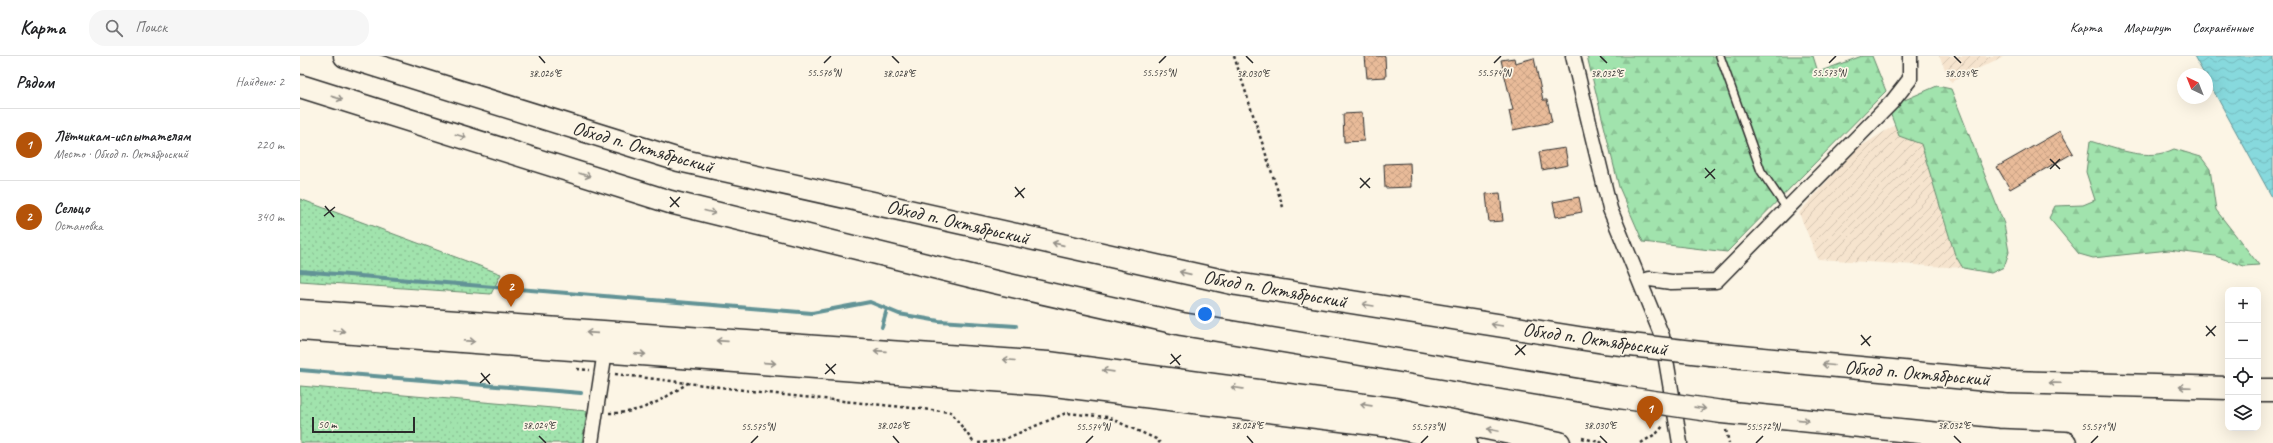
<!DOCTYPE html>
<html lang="ru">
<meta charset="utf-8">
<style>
:root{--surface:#fff;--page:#f6f6f6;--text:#202124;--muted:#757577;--line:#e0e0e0;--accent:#b45309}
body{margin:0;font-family:Caveat,sans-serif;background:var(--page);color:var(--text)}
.controls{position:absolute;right:12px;bottom:12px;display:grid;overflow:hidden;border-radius:8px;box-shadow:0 4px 16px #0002}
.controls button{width:36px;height:36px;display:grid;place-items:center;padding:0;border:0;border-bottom:1px solid var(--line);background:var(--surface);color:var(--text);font:20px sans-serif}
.compass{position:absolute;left:1877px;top:12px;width:36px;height:36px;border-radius:50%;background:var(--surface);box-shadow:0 4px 16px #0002;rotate:317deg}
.scale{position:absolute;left:12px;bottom:10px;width:103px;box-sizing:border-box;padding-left:4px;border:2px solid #2b2b2b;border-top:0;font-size:11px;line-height:14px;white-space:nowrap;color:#2b2b2b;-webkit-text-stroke:3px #fcf5e5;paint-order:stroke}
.you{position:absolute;left:905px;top:258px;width:14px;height:14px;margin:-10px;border:3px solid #fff;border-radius:50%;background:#1a73e8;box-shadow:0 0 0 6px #1a73e833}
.badge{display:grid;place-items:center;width:26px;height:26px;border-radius:50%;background:var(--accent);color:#fff;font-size:13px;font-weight:700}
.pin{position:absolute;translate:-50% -33px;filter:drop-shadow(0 1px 2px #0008)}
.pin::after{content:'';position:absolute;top:21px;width:14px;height:12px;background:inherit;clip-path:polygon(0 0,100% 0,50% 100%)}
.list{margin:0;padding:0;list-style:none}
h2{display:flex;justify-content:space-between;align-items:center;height:52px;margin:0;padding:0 16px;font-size:17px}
h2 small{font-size:13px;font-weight:400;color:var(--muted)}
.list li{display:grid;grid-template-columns:26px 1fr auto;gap:12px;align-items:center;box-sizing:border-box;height:72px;padding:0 16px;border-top:1px solid var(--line)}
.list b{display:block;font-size:15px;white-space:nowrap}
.list p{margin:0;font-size:13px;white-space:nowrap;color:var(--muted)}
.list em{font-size:13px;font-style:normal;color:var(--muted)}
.icon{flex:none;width:22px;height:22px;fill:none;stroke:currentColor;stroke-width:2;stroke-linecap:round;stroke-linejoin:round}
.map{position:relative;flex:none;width:1973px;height:387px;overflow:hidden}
header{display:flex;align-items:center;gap:24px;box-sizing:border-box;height:56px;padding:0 20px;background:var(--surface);border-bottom:1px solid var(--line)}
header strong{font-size:19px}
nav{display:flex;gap:22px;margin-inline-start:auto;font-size:14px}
.search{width:280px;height:36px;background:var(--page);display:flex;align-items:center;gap:10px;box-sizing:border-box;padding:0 14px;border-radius:16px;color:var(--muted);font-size:15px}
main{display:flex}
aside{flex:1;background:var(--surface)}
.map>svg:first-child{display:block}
</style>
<header>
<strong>Карта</strong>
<div class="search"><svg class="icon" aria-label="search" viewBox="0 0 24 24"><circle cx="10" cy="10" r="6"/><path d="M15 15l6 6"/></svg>Поиск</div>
<nav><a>Карта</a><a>Маршрут</a><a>Сохранённые</a></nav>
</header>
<main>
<aside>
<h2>Рядом<small>Найдено: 2</small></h2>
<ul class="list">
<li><span class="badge">1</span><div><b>Лётчикам-испытателям</b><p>Место · Обход п. Октябрьский</p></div><em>220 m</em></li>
<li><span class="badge">2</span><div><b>Сельцо</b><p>Остановка</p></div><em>340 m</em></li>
</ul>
</aside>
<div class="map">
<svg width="1973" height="387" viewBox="0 0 1973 387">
<defs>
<pattern id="industrial-furrows" width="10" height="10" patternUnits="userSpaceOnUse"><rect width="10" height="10" fill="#f6e4ce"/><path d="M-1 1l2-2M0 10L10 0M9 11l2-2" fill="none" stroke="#d3c4b1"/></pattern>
<pattern id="grass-dots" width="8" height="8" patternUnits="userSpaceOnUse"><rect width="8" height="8" fill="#a1e3ad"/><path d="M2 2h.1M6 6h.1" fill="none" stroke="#8bc395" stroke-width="1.8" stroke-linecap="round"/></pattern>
<pattern id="forest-firs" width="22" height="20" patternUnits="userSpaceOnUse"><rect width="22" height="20" fill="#a1e3ad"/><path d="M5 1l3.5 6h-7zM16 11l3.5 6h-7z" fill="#8bc395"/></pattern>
<pattern id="water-waves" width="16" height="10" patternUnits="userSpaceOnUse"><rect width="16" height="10" fill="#87d9dd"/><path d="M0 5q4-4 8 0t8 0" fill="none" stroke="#75babe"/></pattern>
<pattern id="building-cross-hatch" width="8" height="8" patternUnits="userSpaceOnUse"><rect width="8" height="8" fill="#e9bb99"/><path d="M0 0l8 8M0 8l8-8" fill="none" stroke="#c8a184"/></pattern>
</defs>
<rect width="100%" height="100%" fill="#fcf5e5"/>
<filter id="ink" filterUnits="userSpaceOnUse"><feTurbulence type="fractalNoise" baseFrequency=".025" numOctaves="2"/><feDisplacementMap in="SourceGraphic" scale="8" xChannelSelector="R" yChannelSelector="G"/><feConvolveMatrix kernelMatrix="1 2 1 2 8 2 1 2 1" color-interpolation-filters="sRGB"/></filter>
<g filter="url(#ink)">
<path fill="url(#industrial-furrows)" d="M1639 0H1704L1651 26Z
M1595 69 1599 80 1621 88 1655 199 1663 212 1518 203 1499 157 1555 94Z"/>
<path fill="url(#grass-dots)" stroke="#66876c" d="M0 143 201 218 191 238 0 225Z
M0 330 287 355 282 387H0Z"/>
<path fill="url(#forest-firs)" stroke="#66876c" d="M1287 0H1513L1518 16 1562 0H1572L1586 35 1427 196 1343 186 1319 131Z
M1637 30 1651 33 1704 168 1709 196 1704 211 1691 217 1663 212 1655 199 1621 88 1599 80 1589 54 1600 46Z
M1790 85C1817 93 1848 106 1874 93L1901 101 1910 113 1916 154 1959 209 1944 210 1915 200 1869 194 1793 202 1779 198 1749 162 1755 150 1783 149 1795 144 1786 116Z"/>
<path fill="url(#water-waves)" stroke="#629396" d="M1894 0H1973V143L1907 23V18H1904Z"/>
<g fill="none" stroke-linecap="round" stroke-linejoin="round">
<path stroke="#629396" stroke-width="4" d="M0 215 512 257 570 246 599 258 639 265 716 270
M582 271 587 253
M0 314 281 337"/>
</g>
<path fill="url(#building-cross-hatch)" stroke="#2b2b2b" d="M1065 0H1085L1086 21 1067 22Z
M1214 2 1215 7 1234 2 1243 44H1247L1252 66 1213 74 1209 55 1213 54 1201 4Z
M1062 57 1064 85 1044 86 1043 58Z
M1760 75 1773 97 1710 133 1697 111Z
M1265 92 1268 109 1242 114 1239 96Z
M1110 107 1111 131 1085 132 1084 108Z
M1200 137 1203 165 1189 166 1186 138Z
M1279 141 1282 156 1256 161 1253 146Z"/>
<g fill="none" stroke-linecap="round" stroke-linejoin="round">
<defs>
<path id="lane" d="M1420 0 1461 115 1487 153"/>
<path id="street" d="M1273 0 1310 153 1362 280 1380 387
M1340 226 1350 223 1371 226 1416 225 1592 46 1610 23V0
M291 387 305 295"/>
<path id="primary" d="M0 255 748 307 1094 353 1259 387
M0 273 746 328 1090 370 1166 387"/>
<path id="highway" d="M45 0 379 104 937 228 1304 286
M0 30 370 146 695 226 882 268 1319 341
M1410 298 1709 326 1928 332
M1958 334H1973
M1422 356 1698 384 1765 387"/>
</defs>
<use href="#lane" stroke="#2b2b2b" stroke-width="10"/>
<use href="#street" stroke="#2b2b2b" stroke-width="17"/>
<use href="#primary" stroke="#2b2b2b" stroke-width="25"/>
<use href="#highway" stroke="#2b2b2b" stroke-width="25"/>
<path stroke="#2b2b2b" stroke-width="2.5" stroke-dasharray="3 3" stroke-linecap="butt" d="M934 0 983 151
M277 313 290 314
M315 318 484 339 651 356 674 387
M309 357C341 358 362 344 388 327
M1426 374 1429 387
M1282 382 1304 387
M678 387 700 385 766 357 807 361 856 383 860 387
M1341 387 1357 377 1364 369"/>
<use href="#lane" stroke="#fcf5e5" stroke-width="7"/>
<use href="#street" stroke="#fcf5e5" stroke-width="14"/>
<use href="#primary" stroke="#fcf5e5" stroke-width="22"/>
<use href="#highway" stroke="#fcf5e5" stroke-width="22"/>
<defs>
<path id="highway-bridge" d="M1304 286 1410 298
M1319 341 1422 356"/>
</defs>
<use href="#highway-bridge" stroke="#2b2b2b" stroke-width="25" stroke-linecap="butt"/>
<use href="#highway-bridge" stroke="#fcf5e5" stroke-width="22"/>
</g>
<defs><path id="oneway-shaft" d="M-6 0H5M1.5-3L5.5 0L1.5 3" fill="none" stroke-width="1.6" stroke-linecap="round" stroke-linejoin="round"/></defs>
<g stroke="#949088">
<use href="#oneway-shaft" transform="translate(37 42) rotate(17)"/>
<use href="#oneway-shaft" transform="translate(161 80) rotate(17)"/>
<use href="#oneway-shaft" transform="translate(285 119) rotate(17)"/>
<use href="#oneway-shaft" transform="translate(410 156) rotate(14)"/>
<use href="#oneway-shaft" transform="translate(758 188) rotate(-167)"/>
<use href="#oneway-shaft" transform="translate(885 217) rotate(-167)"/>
<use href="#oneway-shaft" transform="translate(1068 249) rotate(-171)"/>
<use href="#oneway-shaft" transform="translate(1197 269) rotate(-171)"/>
<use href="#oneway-shaft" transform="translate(39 275) rotate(4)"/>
<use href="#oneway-shaft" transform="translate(292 277) rotate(-176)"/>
<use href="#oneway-shaft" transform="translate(169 285) rotate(4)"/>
<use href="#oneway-shaft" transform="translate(422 285) rotate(-176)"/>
<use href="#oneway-shaft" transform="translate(580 295) rotate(-176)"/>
<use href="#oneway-shaft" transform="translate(340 298) rotate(4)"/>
<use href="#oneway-shaft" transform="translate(709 304) rotate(-175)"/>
<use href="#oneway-shaft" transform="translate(470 307) rotate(4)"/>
<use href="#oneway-shaft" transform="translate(1528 309) rotate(-175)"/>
<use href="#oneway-shaft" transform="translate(808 315) rotate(-172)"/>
<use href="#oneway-shaft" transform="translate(1755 327) rotate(-178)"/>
<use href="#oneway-shaft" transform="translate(1885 331) rotate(-178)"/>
<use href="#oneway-shaft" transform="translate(937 332) rotate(-172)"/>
<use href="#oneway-shaft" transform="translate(1066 349) rotate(-172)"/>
<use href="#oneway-shaft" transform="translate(1400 352) rotate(8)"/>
<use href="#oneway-shaft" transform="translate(1503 364) rotate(6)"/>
<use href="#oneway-shaft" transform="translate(1193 374) rotate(-168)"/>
</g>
</g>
<path fill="none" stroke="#2b2b2b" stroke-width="1.5" d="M239 0 245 7M592 0 599 7M946 0 953 7M1300 0 1307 7M1654 0 1661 7M524 7 531 0M859 7 866 0M1194 7 1201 0M1529 7 1536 0M1750 103 1760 113M1405 112 1415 123M1750 113 1760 103M1060 122 1070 132M1405 122 1415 113M715 131 724 142M1060 132 1070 122M370 141 379 151M715 141 725 132M25 150 34 161M370 151 380 141M24 160 35 151M1906 270 1915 280M1561 279 1570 290M1906 280 1916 270M1216 289 1225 299M1561 289 1571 280M871 298 880 309M1215 299 1226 289M526 308 535 318M870 308 881 299M181 317 190 328M525 318 536 308M180 327 190 318M239 380 246 387M593 380 599 387M947 380 953 387M1300 380 1307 387M1654 380 1661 387M451 387 458 380M786 387 793 380M1121 387 1128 380M1456 387 1463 380M1791 387 1798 380"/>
<g text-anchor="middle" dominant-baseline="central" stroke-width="3.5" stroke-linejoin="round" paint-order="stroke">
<g font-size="20" fill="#2b2b2b" stroke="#fcf5e5">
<text transform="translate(343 91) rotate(16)">Обход п. Октябрьский</text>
<text transform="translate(658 166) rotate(13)">Обход п. Октябрьский</text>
<text transform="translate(975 233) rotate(10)">Обход п. Октябрьский</text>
<text transform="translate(1295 283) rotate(8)">Обход п. Октябрьский</text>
<text transform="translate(1617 317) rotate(5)">Обход п. Октябрьский</text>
</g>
</g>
<g font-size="10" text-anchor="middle" fill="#2b2b2b" stroke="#fcf5e5" stroke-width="3.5" stroke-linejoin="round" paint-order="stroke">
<text x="524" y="20">55.576°N</text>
<text x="859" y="20">55.575°N</text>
<text x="1194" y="20">55.574°N</text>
<text x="1529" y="20">55.573°N</text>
<text x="245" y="21">38.026°E</text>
<text x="599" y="21">38.028°E</text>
<text x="953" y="21">38.030°E</text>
<text x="1307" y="21">38.032°E</text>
<text x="1661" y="21">38.034°E</text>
<text x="239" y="373">38.024°E</text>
<text x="593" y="373">38.026°E</text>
<text x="947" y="373">38.028°E</text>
<text x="1300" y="373">38.030°E</text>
<text x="1654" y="373">38.032°E</text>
<text x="458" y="374">55.575°N</text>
<text x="793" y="374">55.574°N</text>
<text x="1128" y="374">55.573°N</text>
<text x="1463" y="374">55.572°N</text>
<text x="1798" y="374">55.571°N</text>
</g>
</svg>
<div class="controls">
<button>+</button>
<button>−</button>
<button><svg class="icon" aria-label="locate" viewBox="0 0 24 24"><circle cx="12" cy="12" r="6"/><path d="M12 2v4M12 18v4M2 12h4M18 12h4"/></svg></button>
<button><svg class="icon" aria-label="layers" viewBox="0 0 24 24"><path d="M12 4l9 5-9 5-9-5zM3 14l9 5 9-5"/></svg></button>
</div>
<svg class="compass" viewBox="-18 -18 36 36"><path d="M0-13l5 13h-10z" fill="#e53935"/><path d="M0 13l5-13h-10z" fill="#757577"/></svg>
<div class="scale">50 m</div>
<div class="you"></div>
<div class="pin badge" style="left:1350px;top:373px">1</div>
<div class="pin badge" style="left:211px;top:251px">2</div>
</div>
</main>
